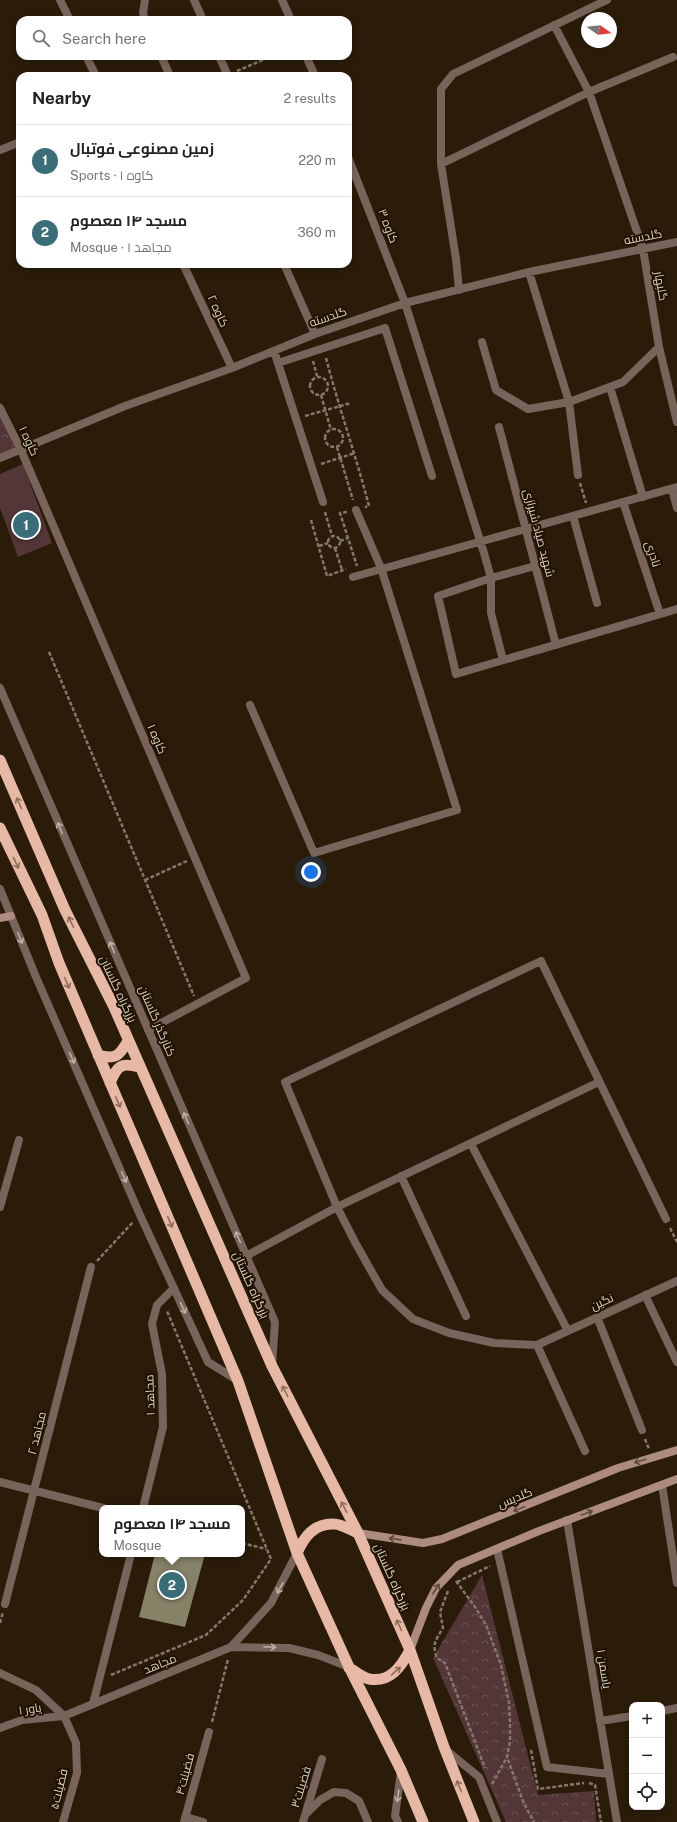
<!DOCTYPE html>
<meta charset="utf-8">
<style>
:root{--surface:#fff;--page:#f2f2f2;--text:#222;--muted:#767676;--line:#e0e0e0;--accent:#3a6d78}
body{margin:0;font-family:"Public Sans",Cairo,sans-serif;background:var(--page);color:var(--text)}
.controls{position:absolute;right:12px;bottom:12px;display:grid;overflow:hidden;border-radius:8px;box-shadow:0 2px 6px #0003}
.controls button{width:36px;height:36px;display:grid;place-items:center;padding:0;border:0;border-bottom:1px solid var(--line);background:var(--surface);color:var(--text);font:20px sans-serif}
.compass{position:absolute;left:581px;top:12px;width:36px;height:36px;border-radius:50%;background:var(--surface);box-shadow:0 2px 6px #0003;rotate:104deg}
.you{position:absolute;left:311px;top:872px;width:14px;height:14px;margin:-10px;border:3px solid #fff;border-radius:50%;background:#1a73e8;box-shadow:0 0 0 6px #1a73e833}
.badge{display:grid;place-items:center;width:26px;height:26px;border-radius:50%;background:var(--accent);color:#fff;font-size:13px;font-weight:700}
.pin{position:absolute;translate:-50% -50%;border:2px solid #fff;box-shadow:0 1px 4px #0006}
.popup{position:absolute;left:99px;top:1505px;width:146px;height:52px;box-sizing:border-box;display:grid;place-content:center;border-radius:8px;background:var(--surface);filter:drop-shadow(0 1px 3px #0005);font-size:13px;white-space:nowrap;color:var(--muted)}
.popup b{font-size:15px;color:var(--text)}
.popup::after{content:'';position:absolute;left:50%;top:100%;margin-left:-8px;border:8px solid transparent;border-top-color:var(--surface)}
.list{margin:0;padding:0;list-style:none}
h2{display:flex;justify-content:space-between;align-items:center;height:52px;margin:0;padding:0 16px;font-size:17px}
h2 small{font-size:13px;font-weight:400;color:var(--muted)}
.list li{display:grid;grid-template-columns:26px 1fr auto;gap:12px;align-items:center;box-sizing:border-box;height:72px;padding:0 16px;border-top:1px solid var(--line)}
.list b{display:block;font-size:15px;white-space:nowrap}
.list p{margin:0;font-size:13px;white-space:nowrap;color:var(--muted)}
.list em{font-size:13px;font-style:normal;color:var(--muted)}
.icon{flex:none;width:22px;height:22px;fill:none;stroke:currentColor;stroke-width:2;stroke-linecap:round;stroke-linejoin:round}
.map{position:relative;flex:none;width:677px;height:1822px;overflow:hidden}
.search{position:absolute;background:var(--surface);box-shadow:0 2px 6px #0003;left:16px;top:16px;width:336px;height:44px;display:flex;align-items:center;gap:10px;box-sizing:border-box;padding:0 14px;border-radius:12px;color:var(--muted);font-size:15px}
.panel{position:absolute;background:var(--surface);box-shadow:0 2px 6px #0003;left:16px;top:72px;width:336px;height:196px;border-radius:12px}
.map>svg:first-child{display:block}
</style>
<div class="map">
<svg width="677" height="1822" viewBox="0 0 677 1822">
<defs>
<pattern id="park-crowns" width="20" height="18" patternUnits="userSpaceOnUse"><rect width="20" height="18" fill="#533638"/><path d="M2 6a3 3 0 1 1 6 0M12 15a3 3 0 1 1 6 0" fill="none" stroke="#6b5253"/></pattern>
</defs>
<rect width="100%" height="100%" fill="#2a1c09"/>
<path fill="url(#park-crowns)" d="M0 403 21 450 0 457Z
M482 1575 538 1795 594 1791 596 1822H506L433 1658Z"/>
<path fill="#533638" d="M23 464 52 543 18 557 0 508V474Z"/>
<path fill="#868268" d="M155 1554H205L185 1627 139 1617Z"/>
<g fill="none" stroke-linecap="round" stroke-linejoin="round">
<path stroke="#847869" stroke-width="2.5" stroke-dasharray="4 2" stroke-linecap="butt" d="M237 71 272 56
M326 358C339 408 356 456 369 506L365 507
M313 361 317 376
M310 386a9 9 0 1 1 18 0a9 9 0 1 1-18 0Z
M321 395 331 430
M305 416 351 403
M325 438a9 9 0 1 1 18 0a9 9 0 1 1-18 0Z
M337 447 353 500
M321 464 355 453
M580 483 586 503
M325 512 332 536
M347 512 340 513 357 566
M311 520 327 576 346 569
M328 542a6 6 0 1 1 12 0a6 6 0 1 1-12 0Z
M340 541 348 538
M319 546 328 543
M335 548 342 570
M49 652 194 996
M145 880 187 861
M670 1228 677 1242
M97 1261 133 1222
M645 1439 649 1449
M242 1543 266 1549
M456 1581 475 1607 486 1625 501 1665 509 1703 510 1722V1742L507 1757 524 1804 534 1822
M457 1582 490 1566
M448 1591 440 1612 443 1628C435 1641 432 1644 437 1658L445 1663 485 1768
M0 1623 3 1612
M111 1675 206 1635 243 1600 271 1559 167 1311
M212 1722 228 1659
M531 1750 538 1789 584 1783
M589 1783 595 1785 601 1822
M492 1784 507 1757"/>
<path stroke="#79645c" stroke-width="8" d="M60 0 70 20
M145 0 143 13 145 20
M194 0 203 20
M282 0 291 20
M554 25 589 92 673 57
M86 56 96 76
M161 56 170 76
M219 56 228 76
M306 56 315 76
M0 150 20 142
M348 157 405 303 484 553 491 578V613L503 660
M441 164 589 92 643 249 659 347 677 422
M183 264 232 368
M284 264 315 334
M529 272 569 402 578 475
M459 290 456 259 441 164V89L453 74 607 0
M482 342 496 390 528 409 569 402 623 382 659 347
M274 351 323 502
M278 363 385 328 432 476
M610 387 643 497
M0 408 21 450 246 978 148 1030
M499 427 556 645
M0 458 125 406 232 368 315 334 405 303 529 272 677 242
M672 489 677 508
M623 502 660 614
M573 516 597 603
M535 566 491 578 438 596 456 674 677 609
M353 577 677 487
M250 705 314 853 457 810 381 568 356 510
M471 1144 568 1331
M401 1176 466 1316
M0 1207 19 1140
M666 1219 541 961 285 1082 337 1207 356 1244 382 1290 413 1319 449 1333 494 1343 537 1345 677 1281
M246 1256 337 1207 599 1082
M645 1295 677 1362
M597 1317 642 1430
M537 1345 585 1451
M0 1482 103 1508
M662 1485 677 1583
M143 1508 163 1427 162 1374 152 1324 157 1305 174 1288
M567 1520 617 1822
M497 1549 547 1767 609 1774
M5 1604 91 1267
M93 1704 131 1554
M662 1711 677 1708
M600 1721 632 1716
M0 1728 22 1720 64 1716
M306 1814 320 1800 334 1792 346 1793 359 1801 368 1822
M186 1817 203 1822
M184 1822 209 1732
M303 1822 322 1759"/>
<path stroke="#79645c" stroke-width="8" d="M0 688 275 1322 272 1365
M0 889 36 977 140 1215 208 1362 237 1380
M231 1647 289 1648 318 1655 349 1667
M0 1673 36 1690 64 1716 76 1743 77 1773 63 1822
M64 1716 231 1647 271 1603 297 1553
M446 1750 479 1777 497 1822
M398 1822 395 1816 401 1771"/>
<path stroke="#ad8c7f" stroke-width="8" d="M0 918 11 916
M358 1533 423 1543 442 1539 618 1468 677 1450
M410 1650 426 1608 436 1588 458 1565 539 1531 677 1479"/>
<path stroke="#e8b8a6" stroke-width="11" d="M0 760 65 910 114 1007 272 1366 358 1533 410 1650 444 1747 474 1822
M0 828 42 915 59 963 238 1381 297 1553 349 1667 401 1770 423 1822
M98 1055C116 1060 119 1056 128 1041
M110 1083C117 1066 121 1062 139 1067
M297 1553C304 1537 314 1523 334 1524 341 1524 351 1530 358 1533
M349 1668C355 1671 363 1678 369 1679 390 1683 401 1667 410 1650"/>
</g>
<defs><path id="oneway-shaft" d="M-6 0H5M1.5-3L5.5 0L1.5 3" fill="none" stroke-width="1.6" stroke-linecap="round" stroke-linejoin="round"/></defs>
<g stroke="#8e6d5c">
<use href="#oneway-shaft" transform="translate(19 803) rotate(-114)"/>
<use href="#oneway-shaft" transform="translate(16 863) rotate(65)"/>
<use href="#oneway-shaft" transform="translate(71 922) rotate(-116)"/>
<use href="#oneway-shaft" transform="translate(67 983) rotate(67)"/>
<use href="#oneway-shaft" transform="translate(118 1102) rotate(67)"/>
<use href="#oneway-shaft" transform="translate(170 1222) rotate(67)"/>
<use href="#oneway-shaft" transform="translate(285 1391) rotate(-117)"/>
<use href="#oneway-shaft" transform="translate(344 1507) rotate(-117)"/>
<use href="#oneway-shaft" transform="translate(399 1625) rotate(-114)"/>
<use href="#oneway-shaft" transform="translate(396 1671) rotate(-41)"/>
<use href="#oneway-shaft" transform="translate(459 1786) rotate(-112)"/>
</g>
<g stroke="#beb0a6">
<use href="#oneway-shaft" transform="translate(60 828) rotate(-113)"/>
<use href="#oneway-shaft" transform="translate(20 938) rotate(68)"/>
<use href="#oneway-shaft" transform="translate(112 947) rotate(-113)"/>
<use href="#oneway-shaft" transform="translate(72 1058) rotate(66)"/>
<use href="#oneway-shaft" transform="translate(186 1118) rotate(-114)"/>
<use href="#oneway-shaft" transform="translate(124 1177) rotate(66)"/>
<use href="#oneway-shaft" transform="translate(238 1237) rotate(-114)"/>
<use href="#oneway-shaft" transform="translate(183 1308) rotate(65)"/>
<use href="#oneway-shaft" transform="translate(280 1588) rotate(119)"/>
<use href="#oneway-shaft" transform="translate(270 1647) rotate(3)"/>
<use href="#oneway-shaft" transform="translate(398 1796) rotate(98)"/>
</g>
<g stroke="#5f493a">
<use href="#oneway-shaft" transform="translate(640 1461) rotate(163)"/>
<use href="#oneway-shaft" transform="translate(519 1509) rotate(158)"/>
<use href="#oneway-shaft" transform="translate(587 1513) rotate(-20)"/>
<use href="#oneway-shaft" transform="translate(395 1539) rotate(-172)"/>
<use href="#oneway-shaft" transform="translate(436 1589) rotate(-57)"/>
</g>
<g text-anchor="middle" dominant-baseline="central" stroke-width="4" stroke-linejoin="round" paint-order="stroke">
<g font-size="12" fill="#dbd1c6" stroke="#201202">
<text transform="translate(388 226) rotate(69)">کاوه ۳</text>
<text transform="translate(643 237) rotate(-11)">گلدسته</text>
<text transform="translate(661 286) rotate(80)">گلبهار</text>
<text transform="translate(218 311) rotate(65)">کاوه ۲</text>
<text transform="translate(328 317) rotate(-19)">گلدسته</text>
<text transform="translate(29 441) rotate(65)">کاوه ۱</text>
<text transform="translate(539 533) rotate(75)">شهید صیاد شیرازی</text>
<text transform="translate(653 554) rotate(72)">نادری</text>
<text transform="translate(157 739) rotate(67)">کاوه ۱</text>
<text transform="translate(118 989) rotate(65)">بزرگراه گلستان</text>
<text transform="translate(157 1021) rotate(67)">کنارگذر گلستان</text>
<text transform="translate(251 1285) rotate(66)">بزرگراه گلستان</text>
<text transform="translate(602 1302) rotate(-25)">نگین</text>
<text transform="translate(150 1395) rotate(-92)">۱ مجاهد</text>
<text transform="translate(37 1433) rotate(-76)">مجاهد ۲</text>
<text transform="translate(515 1498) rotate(-22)">گلدیس</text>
<text transform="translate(392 1577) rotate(66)">بزرگراه گلستان</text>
<text transform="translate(160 1664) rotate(-22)">مجاهد</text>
<text transform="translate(604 1669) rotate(81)">یاسمن ۱</text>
<text transform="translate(30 1709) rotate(-9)">یاور ۱</text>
<text transform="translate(185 1774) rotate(-75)">فضیلت۴</text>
<text transform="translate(301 1787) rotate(-73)">فضیلت۳</text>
<text transform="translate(59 1789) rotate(-76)">فضیلت۵</text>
</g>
</g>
</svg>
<div class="controls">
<button>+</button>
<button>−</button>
<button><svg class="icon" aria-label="locate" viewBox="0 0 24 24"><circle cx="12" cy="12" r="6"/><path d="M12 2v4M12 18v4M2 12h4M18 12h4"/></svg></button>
</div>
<svg class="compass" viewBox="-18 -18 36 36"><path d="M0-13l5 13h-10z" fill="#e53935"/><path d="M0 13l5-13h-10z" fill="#767676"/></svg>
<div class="you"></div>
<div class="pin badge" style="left:26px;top:525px">1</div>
<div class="pin badge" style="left:172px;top:1585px">2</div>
<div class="popup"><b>مسجد ۱۴ معصوم</b>Mosque</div>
<div class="search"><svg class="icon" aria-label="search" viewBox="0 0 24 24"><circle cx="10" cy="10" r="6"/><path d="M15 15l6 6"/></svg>Search here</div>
<section class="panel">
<h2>Nearby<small>2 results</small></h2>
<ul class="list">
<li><span class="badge">1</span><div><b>زمین مصنوعی فوتبال</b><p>Sports · کاوه ۱</p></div><em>220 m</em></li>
<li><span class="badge">2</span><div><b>مسجد ۱۴ معصوم</b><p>Mosque · ۱ مجاهد</p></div><em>360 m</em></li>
</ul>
</section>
</div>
